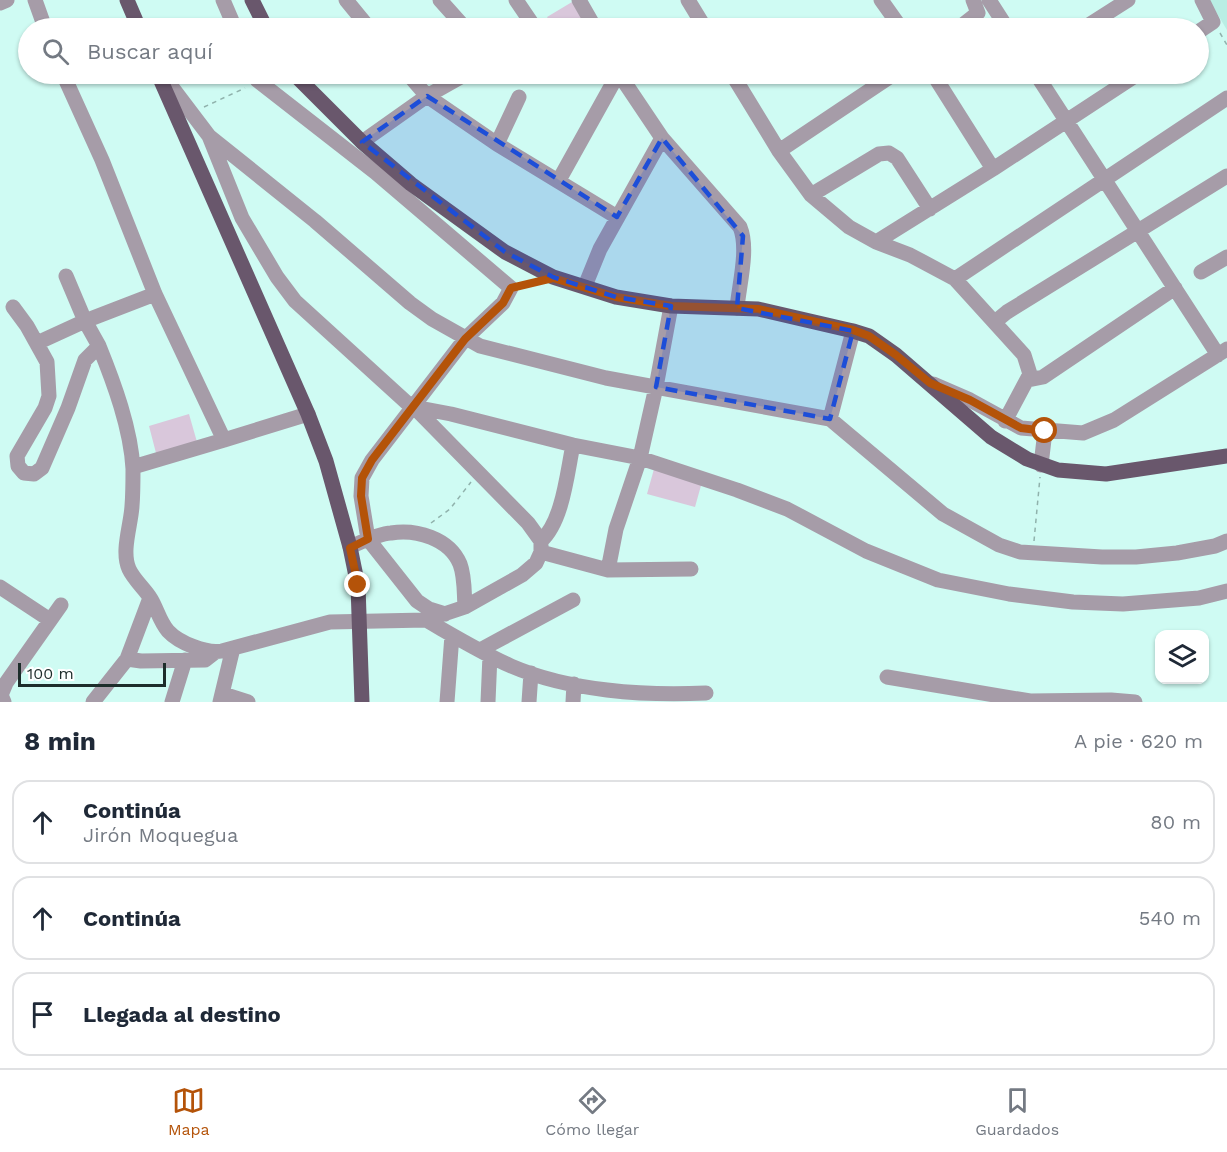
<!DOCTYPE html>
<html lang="es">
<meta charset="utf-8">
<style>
:root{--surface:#fff;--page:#f2f2f3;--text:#1f2937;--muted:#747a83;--line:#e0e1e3;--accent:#b45309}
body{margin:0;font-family:"Work Sans",sans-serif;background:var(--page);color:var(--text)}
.controls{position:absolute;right:18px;bottom:18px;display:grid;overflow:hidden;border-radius:12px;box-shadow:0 2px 4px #0004}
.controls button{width:54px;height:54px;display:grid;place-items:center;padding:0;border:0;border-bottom:2px solid var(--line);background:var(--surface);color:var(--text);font:30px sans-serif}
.scale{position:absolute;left:18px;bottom:15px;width:148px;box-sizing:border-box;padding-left:6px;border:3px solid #1d2d2b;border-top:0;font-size:16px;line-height:21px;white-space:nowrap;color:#1d2d2b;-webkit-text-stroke:4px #fff;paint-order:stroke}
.stop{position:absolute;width:18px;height:18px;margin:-14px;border:4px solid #b45309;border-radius:50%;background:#fff}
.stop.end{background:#b45309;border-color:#fff;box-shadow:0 2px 6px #0008}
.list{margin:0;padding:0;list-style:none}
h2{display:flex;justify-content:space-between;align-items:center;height:78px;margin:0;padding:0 24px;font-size:26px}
h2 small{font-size:20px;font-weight:400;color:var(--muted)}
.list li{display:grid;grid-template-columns:39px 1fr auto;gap:18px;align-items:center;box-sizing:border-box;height:84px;margin:0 12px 12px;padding:0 12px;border:2px solid var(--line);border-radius:18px}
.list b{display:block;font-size:22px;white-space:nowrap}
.list p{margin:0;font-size:20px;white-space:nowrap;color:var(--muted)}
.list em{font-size:20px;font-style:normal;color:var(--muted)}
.icon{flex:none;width:33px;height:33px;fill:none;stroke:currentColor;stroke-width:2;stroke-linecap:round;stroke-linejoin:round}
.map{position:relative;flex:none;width:1227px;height:702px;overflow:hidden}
.search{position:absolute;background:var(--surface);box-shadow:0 2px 4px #0004;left:18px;right:18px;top:18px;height:66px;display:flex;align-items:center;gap:15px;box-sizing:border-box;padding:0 21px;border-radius:33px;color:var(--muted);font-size:22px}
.sheet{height:366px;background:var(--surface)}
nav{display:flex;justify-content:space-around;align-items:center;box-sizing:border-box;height:84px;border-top:2px solid var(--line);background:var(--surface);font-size:16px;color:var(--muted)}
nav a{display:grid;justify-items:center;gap:3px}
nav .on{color:var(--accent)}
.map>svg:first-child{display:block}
</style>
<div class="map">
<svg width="1227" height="702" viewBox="0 0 1227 702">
<rect width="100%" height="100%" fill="#cffbf3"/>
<path fill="#b9eee4" d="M1209 0H1227V30Z"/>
<path fill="#d9c7db" d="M572 2 587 28H554L547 17Z
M189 414 197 442 156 453 149 426Z
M654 469 702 482 695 507 647 494Z"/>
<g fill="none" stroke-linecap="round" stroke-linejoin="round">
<path stroke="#90b2ac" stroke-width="1.5" stroke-dasharray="4.5 4.5" stroke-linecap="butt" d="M1220 33 1227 45
M204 107 245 88
M522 285 535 282
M431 523 450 509 471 482
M1034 541 1040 477"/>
<path stroke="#a69ca8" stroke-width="15" d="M35 0 45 28
M223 0 235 28
M346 0 369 28
M440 0 465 28
M516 0 535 28
M579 0 595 28
M688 0 705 28
M881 0 901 28
M989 0 1007 28
M0 3 7 0
M959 28 978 13 973 0
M1084 28 1128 0
M1198 32 1213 22 1202 0
M63 74 102 160 155 294 224 440 308 414
M162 74 209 136 315 221 410 303 432 319 480 346 606 378 830 419 943 514 999 545 1020 552 1102 557H1136L1177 553 1215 546 1227 541
M254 74 257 80 375 172 511 288 503 303 465 339 372 460 362 478 361 496 368 539 350 547
M408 74 427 96 497 144 617 217
M619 74 662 138 740 227C749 249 739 285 737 308
M732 74 779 151 811 195 849 227 876 242 910 255 955 279 1024 355 1030 374 1005 421
M933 74 993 169
M1036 74 1218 355
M362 142 427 96 466 74
M497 144 519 97
M779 151 894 74
M559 180 618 74
M811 195 879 154 889 153 897 158 930 209
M876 242 993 169 1138 74
M1201 272 1227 257
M66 276 85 321 99 346
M955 279 1227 98
M585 286 600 249 662 138
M13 307 27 326 47 362 49 396 45 408 17 456 18 466 24 473 34 474 42 468 68 408 85 360 99 346C114 383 131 429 133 469 133 481 133 494 132 506 131 525 121 551 129 569 134 580 145 589 151 599 157 609 160 622 168 631 179 643 207 654 222 651L330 622 426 620 465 607 522 575 536 563 541 552V541L528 523 414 407 406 402 295 301 277 277 242 218 209 136
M996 321 1007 312 1227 176
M37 343 85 321 155 294
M1028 380 1043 377 1175 288
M933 384 970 400 1021 428 1083 433 1114 420 1227 349
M414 407 451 414 573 445 640 458 737 490 787 509 866 551 938 580 1009 594 1073 602 1123 604 1199 598 1227 591
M830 419 853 331
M1041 465 1045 431
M133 467 224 440
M541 541C563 521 567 473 573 445
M541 552 608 570 691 569
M608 570 616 529 640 458 656 387 671 306
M0 587 50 620
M445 614 429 609 417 601 368 539C376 537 383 533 391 533 416 529 449 538 460 564 465 577 464 593 465 607
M426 620C454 636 482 653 511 666 569 691 644 696 706 693
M480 650 573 600
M127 659 141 661 205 660 214 653
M887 677 1030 701 1111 700 1135 702
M223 694 248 702
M4 702 1 695 6 683 61 605
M93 702 127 659 150 598
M172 702 185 660
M220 702 233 648
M447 702 452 635
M488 702 490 655
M529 702 531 673
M573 702 574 684"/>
<path stroke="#69576c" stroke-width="15" d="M127 0 139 28
M252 0 266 28
M158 74 308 414 326 461 350 547 358 586 362 702
M294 74 362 142 411 184 505 252 553 277 616 297 671 306 758 309 853 331 869 336 896 355 991 437 1027 459 1058 470 1106 474 1227 456"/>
</g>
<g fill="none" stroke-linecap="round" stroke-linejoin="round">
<path stroke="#b45309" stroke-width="8" d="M358 585 350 548 368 539 361 496 362 478 372 460 465 339 503 303 511 288 553 278 616 297 671 306 758 309 853 330 869 336 896 355 930 383 970 400 1021 428 1045 431"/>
</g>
<path fill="#1d4ed8" fill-opacity="0.2" stroke="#1d4ed8" stroke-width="4.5" stroke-dasharray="12 8" stroke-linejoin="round" d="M427 96 617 217 662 138 743 236 737 308 853 331 830 419 656 387 671 306 616 297 553 277 505 252 362 142Z"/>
</svg>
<div class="controls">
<button><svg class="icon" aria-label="layers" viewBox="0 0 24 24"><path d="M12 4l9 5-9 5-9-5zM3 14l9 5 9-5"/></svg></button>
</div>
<div class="scale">100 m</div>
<div class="stop" style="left:1045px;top:431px"></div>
<div class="stop end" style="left:358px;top:585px"></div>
<div class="search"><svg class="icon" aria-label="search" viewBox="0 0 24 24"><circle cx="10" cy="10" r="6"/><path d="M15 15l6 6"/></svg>Buscar aquí</div>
</div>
<section class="sheet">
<h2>8 min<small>A pie · 620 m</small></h2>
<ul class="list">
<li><svg class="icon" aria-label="ahead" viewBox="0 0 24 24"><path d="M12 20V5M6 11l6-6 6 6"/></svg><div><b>Continúa</b><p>Jirón Moquegua</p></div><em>80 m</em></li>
<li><svg class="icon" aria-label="ahead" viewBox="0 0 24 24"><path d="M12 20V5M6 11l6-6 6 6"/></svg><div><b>Continúa</b></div><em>540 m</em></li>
<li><svg class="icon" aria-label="arrive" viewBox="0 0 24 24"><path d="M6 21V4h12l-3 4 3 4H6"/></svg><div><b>Llegada al destino</b></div></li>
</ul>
</section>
<nav>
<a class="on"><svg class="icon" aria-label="map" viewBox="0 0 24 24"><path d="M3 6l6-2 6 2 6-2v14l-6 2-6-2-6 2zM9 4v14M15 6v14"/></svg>Mapa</a>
<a><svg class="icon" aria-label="directions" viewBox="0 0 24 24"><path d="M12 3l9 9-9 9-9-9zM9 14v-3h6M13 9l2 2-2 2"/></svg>Cómo llegar</a>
<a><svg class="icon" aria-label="saved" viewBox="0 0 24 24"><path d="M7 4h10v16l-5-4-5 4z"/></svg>Guardados</a>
</nav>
